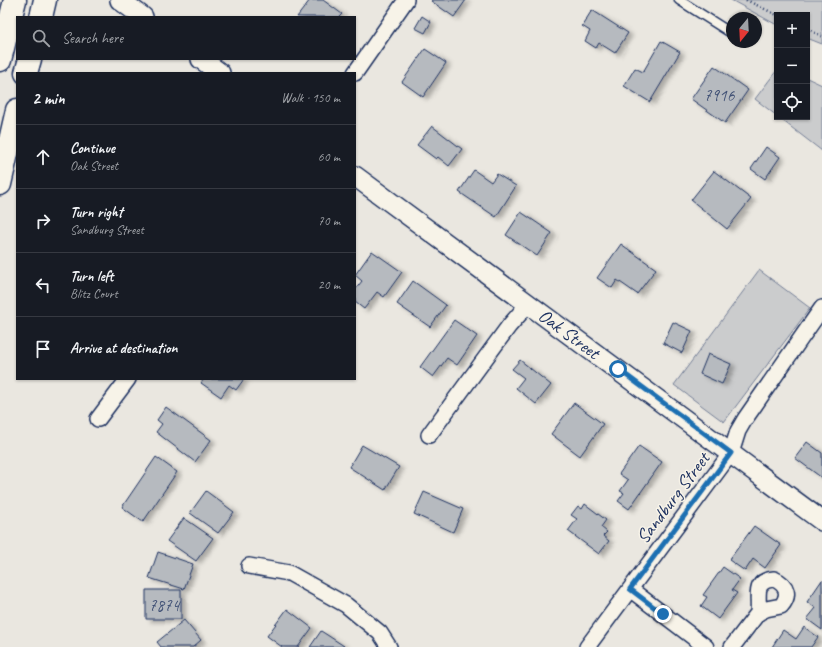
<!DOCTYPE html>
<meta charset="utf-8">
<style>
:root{--surface:#171b24;--page:#20242c;--text:#f1f3f6;--muted:#9ea1a6;--line:#363941}
body{margin:0;font-family:Caveat,sans-serif;background:var(--page);color:var(--text)}
.controls{position:absolute;right:12px;top:12px;display:grid;overflow:hidden;border-radius:0px;box-shadow:0 1px 3px #0004}
.controls button{width:36px;height:36px;display:grid;place-items:center;padding:0;border:0;border-bottom:1px solid var(--line);background:var(--surface);color:var(--text);font:20px sans-serif}
.compass{position:absolute;left:726px;top:12px;width:36px;height:36px;border-radius:50%;background:var(--surface);box-shadow:0 1px 3px #0004;rotate:198deg}
.stop{position:absolute;width:12px;height:12px;margin:-9px;border:3px solid #1f6fb2;border-radius:50%;background:#fff}
.stop.end{background:#1f6fb2;border-color:#fff;box-shadow:0 1px 4px #0008}
.list{margin:0;padding:0;list-style:none}
h2{display:flex;justify-content:space-between;align-items:center;height:52px;margin:0;padding:0 16px;font-size:17px}
h2 small{font-size:13px;font-weight:400;color:var(--muted)}
.list li{display:grid;grid-template-columns:26px 1fr auto;gap:12px;align-items:center;box-sizing:border-box;height:64px;padding:0 16px;border-top:1px solid var(--line)}
.list b{display:block;font-size:15px;white-space:nowrap}
.list p{margin:0;font-size:13px;white-space:nowrap;color:var(--muted)}
.list em{font-size:13px;font-style:normal;color:var(--muted)}
.icon{flex:none;width:22px;height:22px;fill:none;stroke:currentColor;stroke-width:2;stroke-linecap:round;stroke-linejoin:round}
.map{position:relative;flex:none;width:822px;height:647px;overflow:hidden}
.search{position:absolute;background:var(--surface);box-shadow:0 1px 3px #0004;left:16px;top:16px;width:340px;height:44px;display:flex;align-items:center;gap:10px;box-sizing:border-box;padding:0 14px;border-radius:0px;color:var(--muted);font-size:15px}
.panel{position:absolute;background:var(--surface);box-shadow:0 1px 3px #0004;left:16px;top:72px;width:340px;height:308px;border-radius:0px}
.map>svg:first-child{display:block}
</style>
<div class="map">
<svg width="822" height="647" viewBox="0 0 822 647">
<defs>
<filter id="shadow"><feDropShadow dx="4.5" dy="2.5" stdDeviation="2" flood-color="#0004"/></filter>
</defs>
<rect width="100%" height="100%" fill="#eae7e0"/>
<filter id="ink" filterUnits="userSpaceOnUse"><feTurbulence type="fractalNoise" baseFrequency=".025" numOctaves="2"/><feDisplacementMap in="SourceGraphic" scale="8" xChannelSelector="R" yChannelSelector="G"/><feConvolveMatrix kernelMatrix="1 2 1 2 8 2 1 2 1" color-interpolation-filters="sRGB"/></filter>
<g filter="url(#ink)">
<path fill="#cbcccd" stroke="#737e96" d="M731 0H822V44L807 38V15H777V25Z
M777 70V116L755 99Z
M807 78 822 85V151L778 117H807Z
M759 270 810 308 724 422 674 385Z"/>
<path fill="#b6babf" stroke="#1b2f5e" filter="url(#shadow)" d="M310 0H323L342 14 339 17H297Z
M432 0H466L454 17 431 1Z
M592 10 628 33 615 53 599 43 596 48 585 41 590 31 582 26Z
M422 16 431 22 425 33 415 28Z
M661 41 680 52 650 102 624 86 635 68 643 72Z
M425 49 446 63 423 97 402 82Z
M714 66 748 90 725 123 691 99Z
M432 126 462 149 449 166 438 157 436 159 417 145Z
M766 147 780 157 765 179 751 169Z
M474 170 491 182 497 174 516 186 496 217 459 192Z
M714 171 751 199 727 229 691 200Z
M521 212 552 233 537 256 506 235Z
M621 244 656 269 637 294 617 280 612 288 597 278Z
M372 251 402 272 384 297 377 292 364 309 355 302V290L362 281 355 275Z
M413 281 446 305 430 327 397 304Z
M454 320 477 336 457 365 447 358 433 377 420 367Z
M673 322 692 331 682 353 663 343Z
M708 354 731 364 722 384 700 374Z
M520 360 551 385 536 404 516 388 524 378 512 369Z
M204 379H244L236 390 229 385 221 397 201 383Z
M574 403 603 424 580 456 551 434Z
M166 407 211 440 195 462 156 432 162 424 157 420Z
M807 442 822 453V478L795 458Z
M362 445 399 467 385 490 349 467Z
M639 446 662 462 629 509 618 501 624 493 620 491 628 480 619 474Z
M156 457 177 472 143 522 122 507Z
M206 491 234 512 218 533 190 513Z
M424 492 463 509 453 532 414 514Z
M585 504 606 520 601 527 607 532 603 536 609 541 599 554 568 531 577 519 571 515 578 506 582 509Z
M184 518 213 538 196 561 167 541Z
M754 526 781 545 765 568 753 559 745 571 729 560Z
M158 552 193 564 184 589 149 578Z
M723 567 740 579 732 590 737 593 718 619 701 606 707 597 703 595Z
M822 580V630L807 619 816 608 807 602Z
M146 590H181V619H146Z
M287 609 312 628 298 647H282L267 636Z
M184 620 201 640 193 647H161L157 642Z
M804 627 818 637 811 647H772L783 630 796 639Z
M321 631 344 646 343 647H310Z"/>
<g fill="none" stroke-linecap="round" stroke-linejoin="round">
<defs>
<path id="service" d="M679 0 731 33"/>
<path id="minor" d="M355 73 406 0
M98 419 128 379
M429 435 509 326 529 303
M249 566 289 573 346 605 380 633 389 647
M774 579C788 585 790 596 781 606L766 609 758 613C760 596 752 581 774 579Z
M630 589 706 647
M587 647 731 453 738 431 745 419 822 308
M732 647 758 613"/>
<g id="tertiary">
<path d="M120 0 143 17"/>
<path d="M201 59 220 73"/>
<path id="s1" d="M355 176 822 521"/>
</g>
<path id="motorway" d="M41 17 45 0
M0 60 15 0
M26 73 30 59
M0 184 17 110"/>
</defs>
<use href="#service" stroke="#1b2f5e" stroke-width="11"/>
<use href="#minor" stroke="#1b2f5e" stroke-width="18"/>
<use href="#tertiary" stroke="#1b2f5e" stroke-width="22"/>
<use href="#motorway" stroke="#1b2f5e" stroke-width="25"/>
<path stroke="#1b2f5e" stroke-width="2.5" stroke-dasharray="1 3" stroke-linecap="butt" d="M746 0 777 15
M807 29 822 36"/>
<use href="#service" stroke="#f7f3e8" stroke-width="8"/>
<use href="#minor" stroke="#f7f3e8" stroke-width="15"/>
<use href="#tertiary" stroke="#f7f3e8" stroke-width="19"/>
<use href="#motorway" stroke="#f7f3e8" stroke-width="22"/>
</g>
</g>
<g fill="none" stroke-linecap="round" stroke-linejoin="round" filter="url(#ink)">
<path stroke="#1f6fb2" stroke-width="5" d="M618 369 731 453 630 589 663 614"/>
</g>
<g text-anchor="middle" dominant-baseline="central" stroke-width="3" stroke-linejoin="round" paint-order="stroke">
<g font-size="17" fill="#425276">
<text x="719" y="95">7916</text>
<text x="164" y="605">7874</text>
</g>
<g font-size="19" fill="#1b2f5e" stroke="#f7f3e8">
<text stroke="none"><textPath href="#s1" startOffset="266">Oak Street</textPath></text>
<text transform="translate(673 498) rotate(-53)">Sandburg Street</text>
</g>
</g>
</svg>
<div class="controls">
<button>+</button>
<button>−</button>
<button><svg class="icon" aria-label="locate" viewBox="0 0 24 24"><circle cx="12" cy="12" r="6"/><path d="M12 2v4M12 18v4M2 12h4M18 12h4"/></svg></button>
</div>
<svg class="compass" viewBox="-18 -18 36 36"><path d="M0-13l5 13h-10z" fill="#e53935"/><path d="M0 13l5-13h-10z" fill="#9ea1a6"/></svg>
<div class="stop" style="left:618px;top:369px"></div>
<div class="stop end" style="left:663px;top:614px"></div>
<div class="search"><svg class="icon" aria-label="search" viewBox="0 0 24 24"><circle cx="10" cy="10" r="6"/><path d="M15 15l6 6"/></svg>Search here</div>
<section class="panel">
<h2>2 min<small>Walk · 150 m</small></h2>
<ul class="list">
<li><svg class="icon" aria-label="ahead" viewBox="0 0 24 24"><path d="M12 20V5M6 11l6-6 6 6"/></svg><div><b>Continue</b><p>Oak Street</p></div><em>60 m</em></li>
<li><svg class="icon" aria-label="right" viewBox="0 0 24 24"><path d="M7 20v-9h11M14 6l5 5-5 5"/></svg><div><b>Turn right</b><p>Sandburg Street</p></div><em>70 m</em></li>
<li><svg class="icon" aria-label="left" viewBox="0 0 24 24"><path d="M17 20v-9H6M10 6l-5 5 5 5"/></svg><div><b>Turn left</b><p>Blitz Court</p></div><em>20 m</em></li>
<li><svg class="icon" aria-label="arrive" viewBox="0 0 24 24"><path d="M6 21V4h12l-3 4 3 4H6"/></svg><div><b>Arrive at destination</b></div></li>
</ul>
</section>
</div>
